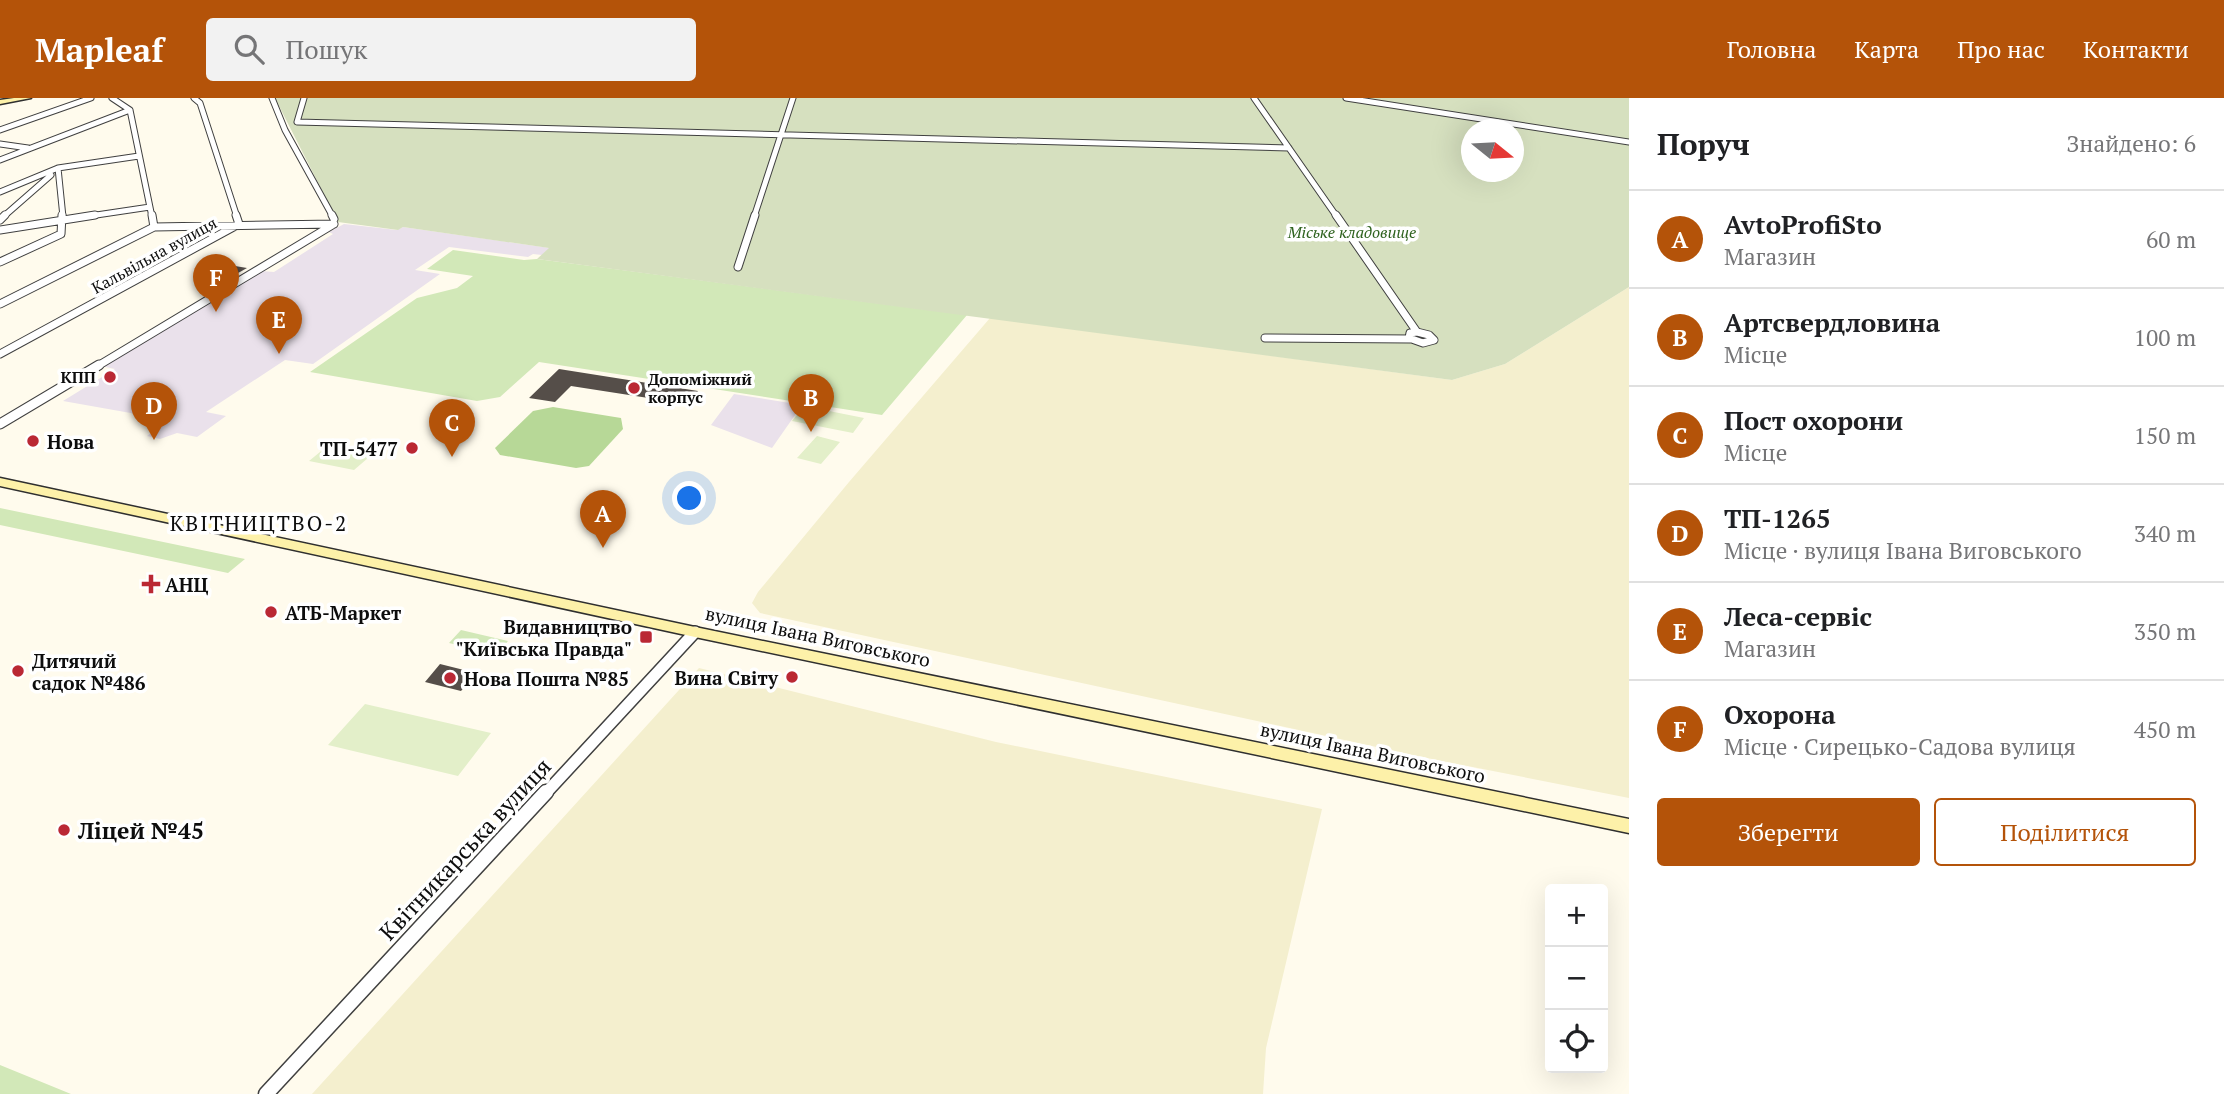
<!DOCTYPE html>
<html lang="uk">
<meta charset="utf-8">
<style>
:root{--surface:#fff;--page:#f2f2f2;--text:#202124;--muted:#757577;--line:#e0e0e0;--accent:#b45309}
body{margin:0;font-family:"PT Serif",serif;background:var(--page);color:var(--text)}
.controls{position:absolute;right:21px;bottom:21px;display:grid;overflow:hidden;border-radius:7px;box-shadow:0 7px 28px #0002}
.controls button{width:63px;height:63px;display:grid;place-items:center;padding:0;border:0;border-bottom:2px solid var(--line);background:var(--surface);color:var(--text);font:35px sans-serif}
.compass{position:absolute;left:1461px;top:21px;width:63px;height:63px;border-radius:50%;background:var(--surface);box-shadow:0 7px 28px #0002;rotate:108deg}
.you{position:absolute;left:690px;top:401px;width:24px;height:24px;margin:-18px;border:5px solid #fff;border-radius:50%;background:#1a73e8;box-shadow:0 0 0 10px #1a73e833}
.badge{display:grid;place-items:center;width:46px;height:46px;border-radius:50%;background:var(--accent);color:#fff;font-size:23px;font-weight:700}
.pin{position:absolute;translate:-50% -58px;filter:drop-shadow(0 2px 4px #0008)}
.pin::after{content:'';position:absolute;top:37px;width:24px;height:21px;background:inherit;clip-path:polygon(0 0,100% 0,50% 100%)}
.list{margin:0;padding:0;list-style:none}
h2{display:flex;justify-content:space-between;align-items:center;height:91px;margin:0;padding:0 28px;font-size:30px}
h2 small{font-size:23px;font-weight:400;color:var(--muted)}
.list li{display:grid;grid-template-columns:46px 1fr auto;gap:21px;align-items:center;box-sizing:border-box;height:98px;padding:0 28px;border-top:2px solid var(--line)}
.list b{display:block;font-size:26px;white-space:nowrap}
.list p{margin:0;font-size:23px;white-space:nowrap;color:var(--muted)}
.list em{font-size:23px;font-style:normal;color:var(--muted)}
.actions{display:flex;gap:14px;padding:21px 28px}
.actions a{flex:1;padding:16px 0;border:2px solid var(--accent);border-radius:7px;text-align:center;font-size:24px;color:var(--accent)}
.actions .main{background:var(--accent);color:#fff}
.icon{flex:none;width:38px;height:38px;fill:none;stroke:currentColor;stroke-width:2;stroke-linecap:round;stroke-linejoin:round}
.map{position:relative;flex:none;width:1629px;height:996px;overflow:hidden}
header{display:flex;align-items:center;gap:42px;box-sizing:border-box;height:98px;padding:0 35px;background:var(--accent);color:#fff}
header strong{font-size:33px}
nav{display:flex;gap:38px;margin-inline-start:auto;font-size:24px}
.search{width:490px;height:63px;background:var(--page);display:flex;align-items:center;gap:18px;box-sizing:border-box;padding:0 24px;border-radius:7px;color:var(--muted);font-size:26px}
main{display:flex}
aside{flex:1;background:var(--surface)}
.map>svg:first-child{display:block}
</style>
<header>
<strong>Mapleaf</strong>
<div class="search"><svg class="icon" aria-label="search" viewBox="0 0 24 24"><circle cx="10" cy="10" r="6"/><path d="M15 15l6 6"/></svg>Пошук</div>
<nav><a>Головна</a><a>Карта</a><a>Про нас</a><a>Контакти</a></nav>
</header>
<main>
<div class="map">
<svg width="1629" height="996" viewBox="0 0 1629 996">
<rect width="100%" height="100%" fill="#fffbed"/>
<path fill="#eae1eb" d="M344 126 397 132 403 129 550 150 542 157 533 156 528 159 449 149 415 172 440 176 313 266 285 262 206 314 226 318 197 339 177 335 160 341 147 338 170 322 63 303 115 271 101 268 261 173 274 174 333 136 329 134Z
M734 296 802 307 772 350 711 327Z"/>
<path fill="#f4efce" d="M1629 189V700L1427 660 760 515 752 505 758 494 849 384 990 220 1452 282 1505 266Z
M699 570 996 644 1322 711 1266 950 1263 996H312Z"/>
<path fill="#d2e8b8" d="M453 152 524 162 537 161 967 217 882 317 539 264 500 299 477 303 310 274 417 200 457 190 473 178 427 171Z
M0 410 245 461 228 475 0 427Z
M461 532 508 543 497 556 449 545Z
M0 967 71 996H0Z"/>
<path fill="#b7d897" d="M553 309 621 320 623 331 589 368 576 370 500 357 495 350 533 313Z"/>
<path fill="#d6e0bf" fill-rule="evenodd" d="M275 0H1629V189L1505 266 1452 282 537 161 549 150 403 129 398 132 338 124ZM1472 32H1514V74H1472Z"/>
<path fill="#e3efc9" d="M804 308 864 320 853 335 792 323Z
M817 338 840 344 821 366 797 360Z
M331 345 375 354 354 372 309 363Z
M365 606 491 635 458 678 328 647Z"/>
<path fill="#554e49" d="M223 166 247 170 231 179 207 176Z
M559 271 698 293 687 306 571 288 555 304 529 300Z
M440 566 476 575 461 593 425 584Z"/>
<g fill="none" stroke-linecap="round" stroke-linejoin="round">
<defs>
<path id="minor-far4" d="M112 0 130 12 152 119
M194 0 200 5 237 119
M272 0 285 32 333 119
M304 0 297 24 1289 50
M1254 0 1337 119
M1346 0 1629 44
M0 32 91 0
M0 46 28 50
M0 62 130 12
M58 70 63 119
M0 94 58 70 139 58
M3 119 51 77
M83 119 150 109
M754 119 793 0"/>
<path id="minor-far3" d="M332 117 334 121
M1336 117 1417 234
M0 122 5 117
M154 129 334 126
M0 132 95 117
M0 164 61 136 62 117
M738 169 755 117
M0 206 154 129 152 117
M1417 234 1429 237 1434 242 1423 245 1409 240 1410 235Z
M1265 240 1411 241
M0 256 239 126 236 117
M96 269 334 126"/>
<path id="minor-far2" d="M0 326 99 267"/>
<path id="minor-far1" d="M545 696 695 534"/>
<path id="minor" d="M266 996 546 694"/>
<path id="secondary" d="M14 0H31L0 6V2Z
M0 380 695 529 1629 721V735L695 539 0 388Z"/>
</defs>
<use href="#minor-far4" stroke="#404040" stroke-width="7"/>
<use href="#minor-far3" stroke="#404040" stroke-width="9"/>
<use href="#minor-far2" stroke="#404040" stroke-width="11"/>
<use href="#minor-far1" stroke="#404040" stroke-width="14"/>
<use href="#minor" stroke="#404040" stroke-width="17"/>
<use href="#secondary" stroke="#2f2f2f" stroke-width="3"/>
<use href="#minor-far4" stroke="#fff" stroke-width="5"/>
<use href="#minor-far3" stroke="#fff" stroke-width="7"/>
<use href="#minor-far2" stroke="#fff" stroke-width="9"/>
<use href="#minor-far1" stroke="#fff" stroke-width="11"/>
<use href="#minor" stroke="#fff" stroke-width="14"/>
<use href="#secondary" fill="#fdf1a9" fill-rule="evenodd"/>
</g>
<g fill="#ba2834" stroke="#fff" stroke-width="2.5">
<circle cx="110" cy="279" r="7"/>
<circle cx="634" cy="290" r="7"/>
<circle cx="33" cy="343" r="7"/>
<circle cx="412" cy="350" r="7"/>
<path d="M147.5 475.5h7v7h7v7h-7v7h-7v-7h-7v-7h7z"/>
<circle cx="271" cy="514" r="7"/>
<rect x="639" y="532" width="14" height="14" rx="3.5"/>
<circle cx="18" cy="573" r="7"/>
<circle cx="792" cy="579" r="7"/>
<circle cx="450" cy="580" r="7"/>
<circle cx="64" cy="732" r="7"/>
</g>
<g text-anchor="middle" dominant-baseline="central" stroke-width="7" stroke-linejoin="round" paint-order="stroke">
<g font-size="16" font-style="italic" fill="#2f631f" stroke="#fff">
<text x="1352" y="134">Міське кладовище</text>
</g>
<g font-size="16" fill="#0d0d0d" stroke="#fff">
<text transform="translate(154 157) rotate(-29)">Кальвільна вулиця</text>
</g>
<g font-size="16" font-weight="bold" fill="#0d0d0d" stroke="#fff" text-anchor="end">
<text x="96" y="279">КПП</text>
<text x="648" y="281" text-anchor="start">Допоміжний<tspan x="648" dy="18">корпус</tspan></text>
</g>
<g font-size="19" font-weight="bold" fill="#0d0d0d" stroke="#fff" text-anchor="start">
<text x="47" y="343">Нова</text>
<text x="398" y="350" text-anchor="end">ТП-5477</text>
<text x="165" y="486">АНЦ</text>
<text x="285" y="514">АТБ-Маркет</text>
<text x="632" y="528" text-anchor="end">Видавництво<tspan x="632" dy="22">"Київська Правда"</tspan></text>
<text x="32" y="562">Дитячий<tspan x="32" dy="22">садок №486</tspan></text>
<text x="778" y="579" text-anchor="end">Вина Світу</text>
<text x="464" y="580">Нова Пошта №85</text>
</g>
<g font-size="19" fill="#0d0d0d" stroke="#fff">
<text transform="translate(818 538) rotate(12)">вулиця Івана Виговського</text>
<text transform="translate(1373 654) rotate(12)">вулиця Івана Виговського</text>
</g>
<g font-size="21" letter-spacing="2" fill="#0d0d0d" stroke="#fff">
<text x="259" y="425">КВІТНИЦТВО-2</text>
</g>
<g font-size="23" font-weight="bold" fill="#0d0d0d" stroke="#fff" text-anchor="start">
<text x="78" y="732">Ліцей №45</text>
</g>
<g font-size="23" fill="#0d0d0d" stroke="#fff">
<text transform="translate(465 751) rotate(-47)">Квітникарська вулиця</text>
</g>
</g>
</svg>
<div class="controls">
<button>+</button>
<button>−</button>
<button><svg class="icon" aria-label="locate" viewBox="0 0 24 24"><circle cx="12" cy="12" r="6"/><path d="M12 2v4M12 18v4M2 12h4M18 12h4"/></svg></button>
</div>
<svg class="compass" viewBox="-18 -18 36 36"><path d="M0-13l5 13h-10z" fill="#e53935"/><path d="M0 13l5-13h-10z" fill="#757577"/></svg>
<div class="you"></div>
<div class="pin badge" style="left:603px;top:450px">A</div>
<div class="pin badge" style="left:811px;top:334px">B</div>
<div class="pin badge" style="left:452px;top:359px">C</div>
<div class="pin badge" style="left:154px;top:342px">D</div>
<div class="pin badge" style="left:279px;top:256px">E</div>
<div class="pin badge" style="left:216px;top:214px">F</div>
</div>
<aside>
<h2>Поруч<small>Знайдено: 6</small></h2>
<ul class="list">
<li><span class="badge">A</span><div><b>AvtoProfiSto</b><p>Магазин</p></div><em>60 m</em></li>
<li><span class="badge">B</span><div><b>Артсвердловина</b><p>Місце</p></div><em>100 m</em></li>
<li><span class="badge">C</span><div><b>Пост охорони</b><p>Місце</p></div><em>150 m</em></li>
<li><span class="badge">D</span><div><b>ТП-1265</b><p>Місце · вулиця Івана Виговського</p></div><em>340 m</em></li>
<li><span class="badge">E</span><div><b>Леса-сервіс</b><p>Магазин</p></div><em>350 m</em></li>
<li><span class="badge">F</span><div><b>Охорона</b><p>Місце · Сирецько-Садова вулиця</p></div><em>450 m</em></li>
</ul>
<div class="actions"><a class="main">Зберегти</a><a>Поділитися</a></div>
</aside>
</main>
